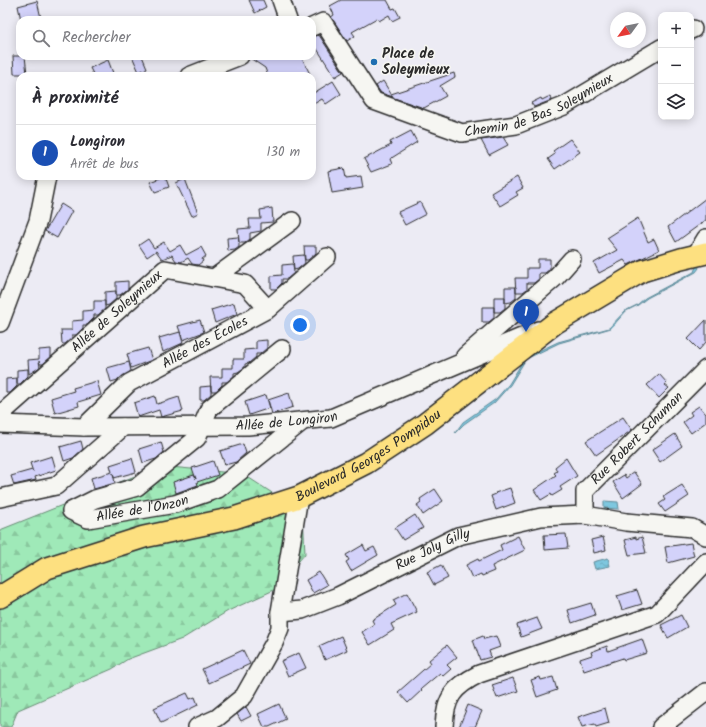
<!DOCTYPE html>
<html lang="fr">
<meta charset="utf-8">
<style>
:root{--surface:#fff;--page:#f7f7f7;--text:#2b2b33;--muted:#7c7c81;--line:#e1e1e2;--accent:#1f6fb2}
body{margin:0;font-family:Kalam,sans-serif;background:var(--page);color:var(--text)}
.controls{position:absolute;right:12px;top:12px;display:grid;overflow:hidden;border-radius:8px;box-shadow:0 2px 10px #0003}
.controls button{width:36px;height:36px;display:grid;place-items:center;padding:0;border:0;border-bottom:1px solid var(--line);background:var(--surface);color:var(--text);font:20px sans-serif}
.compass{position:absolute;left:610px;top:12px;width:36px;height:36px;border-radius:50%;background:var(--surface);box-shadow:0 2px 10px #0003;rotate:237deg}
.you{position:absolute;left:300px;top:325px;width:14px;height:14px;margin:-10px;border:3px solid #fff;border-radius:50%;background:#1a73e8;box-shadow:0 0 0 6px #1a73e833}
.badge{display:grid;place-items:center;width:26px;height:26px;border-radius:50%;background:var(--accent);color:#fff;font-size:13px;font-weight:700}
.pin{position:absolute;translate:-50% -33px;filter:drop-shadow(0 1px 2px #0008)}
.pin::after{content:'';position:absolute;top:21px;width:14px;height:12px;background:inherit;clip-path:polygon(0 0,100% 0,50% 100%)}
.list{margin:0;padding:0;list-style:none}
h2{display:flex;justify-content:space-between;align-items:center;height:52px;margin:0;padding:0 16px;font-size:17px}
h2 small{font-size:13px;font-weight:400;color:var(--muted)}
.list li{display:grid;grid-template-columns:26px 1fr auto;gap:12px;align-items:center;box-sizing:border-box;height:56px;padding:0 16px;border-top:1px solid var(--line)}
.list b{display:block;font-size:15px;white-space:nowrap}
.list p{margin:0;font-size:13px;white-space:nowrap;color:var(--muted)}
.list em{font-size:13px;font-style:normal;color:var(--muted)}
.icon{flex:none;width:22px;height:22px;fill:none;stroke:currentColor;stroke-width:2;stroke-linecap:round;stroke-linejoin:round}
.map{position:relative;flex:none;width:706px;height:727px;overflow:hidden}
.search{position:absolute;background:var(--surface);box-shadow:0 2px 10px #0003;left:16px;top:16px;width:300px;height:44px;display:flex;align-items:center;gap:10px;box-sizing:border-box;padding:0 14px;border-radius:12px;color:var(--muted);font-size:15px}
.panel{position:absolute;background:var(--surface);box-shadow:0 2px 10px #0003;left:16px;top:72px;width:300px;height:108px;border-radius:12px}
.map>svg:first-child{display:block}
</style>
<div class="map">
<svg width="706" height="727" viewBox="0 0 706 727">
<defs>
<pattern id="forest-firs" width="22" height="20" patternUnits="userSpaceOnUse"><rect width="22" height="20" fill="#9fe9b8"/><path d="M5 1l3.5 6h-7zM16 11l3.5 6h-7z" fill="#89c89e"/></pattern>
<pattern id="water-ripples" width="26" height="14" patternUnits="userSpaceOnUse"><rect width="26" height="14" fill="#7ec7df"/><path d="M2 4q2-2 4 0t4 0M15 11q2-2 4 0t4 0" fill="none" stroke="#6dabc0"/></pattern>
</defs>
<rect width="100%" height="100%" fill="#ecebf4"/>
<filter id="ink" filterUnits="userSpaceOnUse"><feTurbulence type="fractalNoise" baseFrequency=".025" numOctaves="2"/><feDisplacementMap in="SourceGraphic" scale="8" xChannelSelector="R" yChannelSelector="G"/><feConvolveMatrix kernelMatrix="1 2 1 2 8 2 1 2 1" color-interpolation-filters="sRGB"/></filter>
<g filter="url(#ink)">
<path fill="url(#forest-firs)" stroke="#658a72" d="M160 466 243 474 303 513 305 554 274 590 228 611 182 639 128 659 112 669 18 710 11 727H0V530Z"/>
<path fill="url(#water-ripples)" stroke="#5d8997" d="M697 264 699 268 696 272 647 298 638 305 626 311 611 328 559 343 526 359 510 385 494 403 464 424 455 433 463 422 496 399 509 384 523 361 528 356 558 342 609 328 625 311 637 305 645 298 694 272Z
M604 501 618 502 619 509 604 508Z
M608 558 610 566 595 569 593 562Z"/>
<path fill="#d3d2fa" stroke="#2b2b2b" d="M249 0H263L266 7 255 13Z
M341 0H387L392 9 395 8 400 17 392 21 389 15 379 21 377 18 352 32 355 36 347 41 331 17 334 15 330 6Z
M37 1 41 18 21 20 18 6Z
M319 35 343 72 335 77 312 41V37Z
M13 56H25L27 74H14Z
M132 56H142L147 68 139 72Z
M250 56 266 59 271 56H301L311 76H268L265 68 250 58Z
M108 60 113 73 107 76H94L90 68Z
M454 73 455 77 440 86 446 96 424 108 394 98 391 94Z
M333 81 341 94 326 104 322 99 312 105V94Z
M383 81 393 97 381 93 376 86Z
M550 96 552 100 534 107 531 103 541 98 542 100Z
M411 131 417 142 390 159 392 164 371 172 364 159 391 145 390 142Z
M503 137 508 145 489 155 481 140Z
M570 139 580 152 555 169 548 159 555 154 553 151Z
M344 168 346 178 361 176 363 188 332 193 328 171Z
M165 176 169 187 155 192 150 182Z
M517 177 523 188 516 192 518 195 500 206 491 193Z
M185 179 198 213 192 216 176 183Z
M706 198V220L676 242 668 227Z
M420 202 426 214 405 225 398 212Z
M61 204 72 211 57 238 45 231Z
M272 208 273 222 261 223V231L250 233V239L245 243H239V247L235 250 228 251 227 238 238 237 239 242 238 229 250 228 249 219H261L260 210Z
M638 218 648 242 654 239 659 250 628 265 624 260 599 273 594 263 617 250 607 238Z
M148 239 154 248 164 242 170 251 180 245 186 255 201 247 206 256 202 259 203 261 198 265 192 264 188 258 181 262 176 261 172 255 162 259 156 251 147 257 139 245Z
M304 246H316V253L308 260H305Z
M304 255 305 263 298 269 294 270 293 256Z
M538 259H550V269L545 273H539V279L534 283H527V289L523 292H516L515 278H527V268H538Z
M293 264 294 273 287 279H282V283L276 289H271V276L282 275V265Z
M128 281V289L120 295H116V282Z
M505 287H516V298L511 302 505 303V297V308L500 312H494V297H505Z
M116 291V299L109 305 105 306V292Z
M94 301H105V309L98 315H94V318L87 325H83V328L76 335H72V338L65 344H62L61 330H72V321L83 320V311L94 310Z
M234 303 237 314 215 323 211 310Z
M482 307H494V318L489 322H482Z
M200 320 204 332 183 340 178 326Z
M706 320V342L699 350 688 339Z
M180 332 183 343 163 352 159 338Z
M267 340V348L260 354H256V357L249 363 245 364V367L238 372 234 373V376L227 382H222V385L216 391H211L210 377H222V368H233V359H244V350L256 349V341Z
M148 348 152 360 131 368 127 354Z
M51 349V357L43 364H40L39 361 40 367 29 374 28 360 39 359V350Z
M129 362 131 371 118 380 111 382 107 368Z
M28 369V376L20 384H17V370Z
M659 374 667 383 665 385 669 388 659 398 647 385Z
M17 378V386L10 393H6V379Z
M97 381 101 395 78 402 79 406 55 413 51 398 74 391 73 388Z
M211 386V394L204 400H200V387Z
M289 393 293 407 272 414 268 400Z
M266 395 270 408 249 415 245 402Z
M155 396 157 404 179 397 183 411 161 417 159 410 138 417 134 403Z
M699 406 706 414V422L691 433 683 422 692 415 690 412Z
M623 417 632 430 596 455 586 441Z
M675 434 682 446 660 462 652 450Z
M81 441 83 449 73 458 64 461 60 447Z
M161 442 164 452 156 459 143 463 139 449Z
M243 444 246 453 236 462 225 465 220 451Z
M52 456 56 470 35 477 36 480 14 485 11 476 32 470 33 472 30 463Z
M132 458 136 472 114 478 113 473 115 483 94 489 91 478 112 472 110 465Z
M566 458 577 476 560 487 562 490 552 496 551 494 541 500 534 490 556 475 554 473 557 471 555 467Z
M213 461 218 475 197 482 198 485 176 493 173 482 194 475 196 479 192 468Z
M634 472 642 484 623 498 613 482 624 475 626 478Z
M682 485 689 496 665 512 659 504 665 500 663 497Z
M510 488 515 503 496 510 491 496 496 494 495 493Z
M435 489 443 501 423 515 417 505 421 502 420 499Z
M415 515 423 528 403 540 395 528Z
M566 534 568 548 545 550 544 535Z
M518 536 525 550 492 566 494 571 482 576 481 574 472 578 466 565 478 559 479 561 502 550 500 545Z
M603 537 606 550 594 553 591 540Z
M636 537V539L642 537 646 553 629 555 625 540Z
M691 543 694 556 668 563 665 547Z
M363 545 366 551 374 547 378 555 351 571 346 562 349 560 346 555Z
M441 565 448 578 434 585 427 572Z
M319 572 327 585 313 593 306 580Z
M637 590 642 604 622 610 617 596Z
M407 593 417 612 391 624 394 630 370 645 362 632 374 624 372 620 396 605 393 600Z
M591 603 595 615 572 623 568 610Z
M681 615 687 627 668 638 661 625Z
M537 618 542 629 521 637 517 625Z
M341 636 347 650 325 660 319 646Z
M483 636 484 639 496 636 500 647 489 651 491 657 480 660 473 640Z
M642 639 647 653 624 660 623 658 584 671 580 659 592 655 591 652 607 646 608 651Z
M447 645 457 657 447 665 451 669 443 676 440 673 421 689 422 690 408 703 398 692 431 663 429 660Z
M243 650 250 664 209 683 202 669Z
M299 653 306 668 288 676 281 661Z
M540 677 541 680 553 677 557 690 537 697 531 680Z
M513 678 518 691 497 698 492 685Z
M187 693 190 699 195 697 198 705 161 723 154 708Z
M279 704 286 719 269 727H264L258 714Z
M468 705 482 711 475 727H459Z
M246 707 251 716 241 721 237 714Z
M605 708 609 723 596 727 595 724 582 727 578 717Z"/>
<g fill="none" stroke-linecap="round" stroke-linejoin="round">
<defs>
<g id="minor">
<path d="M281 0 288 20"/>
<path id="s1" d="M312 27 323 22 374 101 462 133 516 125 564 106 661 48"/>
<path d="M691 30 693 29"/>
<path d="M189 76 240 56"/>
<path d="M695 256 706 238"/>
<path d="M214 278 292 221"/>
<path d="M0 323 38 221 47 176"/>
<path id="s2" d="M282 349 209 409 197 438 137 487 95 499 71 511 88 519 175 504 218 489 303 421"/>
<path d="M465 356 556 277 572 259"/>
<path id="s3" d="M0 415 165 269 245 284 268 309"/>
<path id="s4" d="M0 424 84 427 248 426 331 418 538 330"/>
<path id="s5" d="M84 427 129 383 268 309 327 257"/>
<path id="s6" d="M299 497 280 612 302 610 338 596 458 536 541 517 585 515 626 522 692 528 706 536"/>
<path d="M0 498 56 486 123 427"/>
<path id="s7" d="M585 515V491L706 369"/>
<path d="M197 727 217 718 244 696 274 643 280 628V612"/>
<path d="M444 727C445 698 453 687 479 674L657 614 706 562"/>
<path d="M661 727 706 692"/>
</g>
<g id="major">
<path id="s8" d="M0 597 47 568 144 537 234 518 299 497 366 463 425 424 555 323 642 271 681 259 706 253"/>
</g>
</defs>
<use href="#minor" stroke="#2b2b2b" stroke-width="20"/>
<use href="#major" stroke="#2b2b2b" stroke-width="24"/>
<use href="#minor" stroke="#f6f6f2" stroke-width="17"/>
<use href="#major" stroke="#fde080" stroke-width="21"/>
</g>
</g>
<circle fill="#1f6fb2" stroke="#f6f6f2" stroke-width="1.5" cx="374" cy="62" r="4"/>
<g text-anchor="middle" dominant-baseline="central" stroke-width="3" stroke-linejoin="round" paint-order="stroke">
<g font-size="14" font-weight="bold" fill="#2b2b2b" stroke="#f6f6f2" text-anchor="start">
<text x="382" y="54">Place de<tspan x="382" dy="16">Soleymieux</tspan></text>
</g>
<g font-size="14" fill="#2b2b2b" stroke="#f6f6f2">
<text stroke="none"><textPath href="#s1" startOffset="282">Chemin de Bas Soleymieux</textPath></text>
<text stroke="none"><textPath href="#s3" startOffset="156">Allée de Soleymieux</textPath></text>
<text stroke="none"><textPath href="#s5" startOffset="149">Allée des Écoles</textPath></text>
<text stroke="none"><textPath href="#s4" startOffset="287">Allée de Longiron</textPath></text>
<text stroke="none"><textPath href="#s7" startOffset="98">Rue Robert Schuman</textPath></text>
<text stroke="none"><textPath href="#s8" startOffset="398">Boulevard Georges Pompidou</textPath></text>
<text stroke="none"><textPath href="#s2" startOffset="348">Allée de l'Onzon</textPath></text>
<text stroke="none"><textPath href="#s6" startOffset="283">Rue Joly Gilly</textPath></text>
</g>
</g>
</svg>
<div class="controls">
<button>+</button>
<button>−</button>
<button><svg class="icon" aria-label="layers" viewBox="0 0 24 24"><path d="M12 4l9 5-9 5-9-5zM3 14l9 5 9-5"/></svg></button>
</div>
<svg class="compass" viewBox="-18 -18 36 36"><path d="M0-13l5 13h-10z" fill="#e53935"/><path d="M0 13l5-13h-10z" fill="#7c7c81"/></svg>
<div class="you"></div>
<div class="pin badge" style="left:526px;top:332px;background:#1a4fb4">1</div>
<div class="search"><svg class="icon" aria-label="search" viewBox="0 0 24 24"><circle cx="10" cy="10" r="6"/><path d="M15 15l6 6"/></svg>Rechercher</div>
<section class="panel">
<h2>À proximité<small></small></h2>
<ul class="list">
<li><span class="badge" style="background:#1a4fb4">1</span><div><b>Longiron</b><p>Arrêt de bus</p></div><em>130 m</em></li>
</ul>
</section>
</div>
